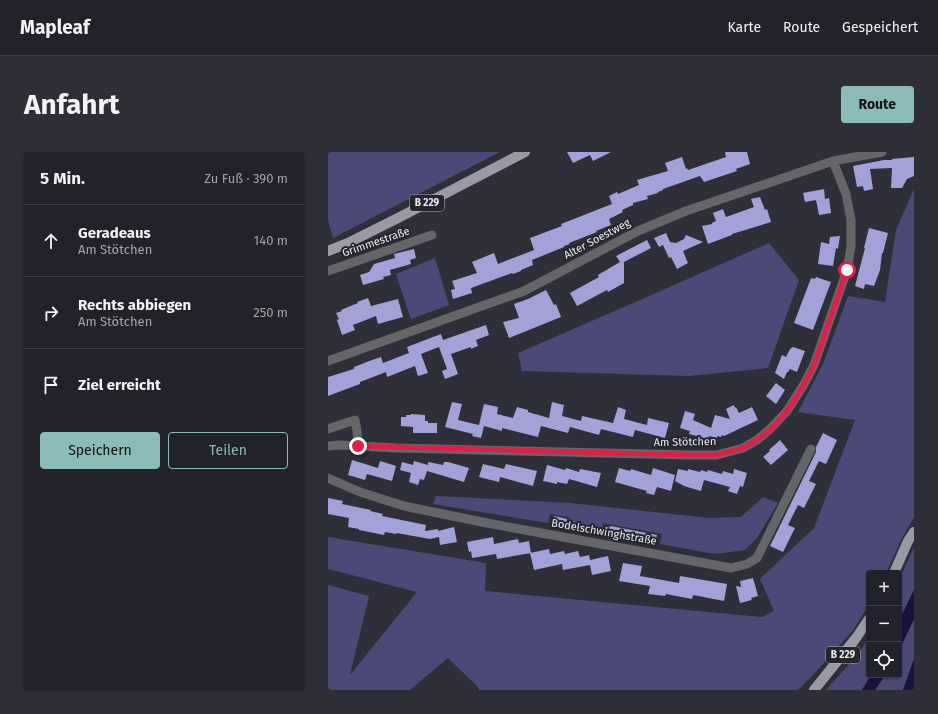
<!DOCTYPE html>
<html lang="de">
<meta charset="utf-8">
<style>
:root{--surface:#22232a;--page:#2e2f36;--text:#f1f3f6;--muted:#a2a4a8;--line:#3f4047;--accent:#8bbbb9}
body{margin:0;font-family:"Fira Sans",sans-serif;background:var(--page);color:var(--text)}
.controls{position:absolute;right:12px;bottom:12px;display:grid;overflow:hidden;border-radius:4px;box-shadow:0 1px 3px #0004}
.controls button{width:36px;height:36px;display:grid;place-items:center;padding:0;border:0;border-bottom:1px solid var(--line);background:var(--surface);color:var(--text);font:20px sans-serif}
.stop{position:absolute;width:12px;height:12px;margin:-9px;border:3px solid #e11d48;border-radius:50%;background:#fff}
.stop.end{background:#e11d48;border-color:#fff;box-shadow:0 1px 4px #0008}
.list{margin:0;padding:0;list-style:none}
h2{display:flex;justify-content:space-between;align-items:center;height:52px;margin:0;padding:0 16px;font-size:17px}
h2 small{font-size:13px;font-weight:400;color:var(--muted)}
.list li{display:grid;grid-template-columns:26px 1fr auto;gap:12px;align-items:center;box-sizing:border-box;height:72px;padding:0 16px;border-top:1px solid var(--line)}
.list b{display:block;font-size:15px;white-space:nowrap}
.list p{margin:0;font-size:13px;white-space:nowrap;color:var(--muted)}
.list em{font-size:13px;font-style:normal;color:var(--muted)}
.actions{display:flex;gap:8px;padding:12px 16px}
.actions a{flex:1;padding:9px 0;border:1px solid var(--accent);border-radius:4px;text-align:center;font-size:14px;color:var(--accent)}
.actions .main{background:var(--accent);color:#111}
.icon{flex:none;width:22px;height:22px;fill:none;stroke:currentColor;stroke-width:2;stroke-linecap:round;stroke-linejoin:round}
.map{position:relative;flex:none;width:586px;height:538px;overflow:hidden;border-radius:4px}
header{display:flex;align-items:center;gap:24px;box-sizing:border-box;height:56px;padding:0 20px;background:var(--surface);border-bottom:1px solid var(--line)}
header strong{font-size:19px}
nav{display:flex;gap:22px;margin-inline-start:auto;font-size:14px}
.intro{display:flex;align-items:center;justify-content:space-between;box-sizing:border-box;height:96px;padding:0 24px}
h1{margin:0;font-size:28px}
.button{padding:10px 18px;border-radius:4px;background:var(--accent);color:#111;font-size:14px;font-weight:700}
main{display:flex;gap:24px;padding:0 24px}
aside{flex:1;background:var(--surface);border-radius:4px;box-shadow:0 1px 3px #0004}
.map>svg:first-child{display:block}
</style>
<header>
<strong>Mapleaf</strong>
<nav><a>Karte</a><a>Route</a><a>Gespeichert</a></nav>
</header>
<div class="intro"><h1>Anfahrt</h1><a class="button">Route</a></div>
<main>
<aside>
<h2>5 Min.<small>Zu Fuß · 390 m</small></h2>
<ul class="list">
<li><svg class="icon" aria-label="ahead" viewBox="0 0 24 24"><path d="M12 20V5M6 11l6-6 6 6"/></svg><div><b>Geradeaus</b><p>Am Stötchen</p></div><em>140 m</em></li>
<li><svg class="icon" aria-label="right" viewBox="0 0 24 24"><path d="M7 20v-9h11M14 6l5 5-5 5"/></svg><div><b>Rechts abbiegen</b><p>Am Stötchen</p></div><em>250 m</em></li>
<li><svg class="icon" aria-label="arrive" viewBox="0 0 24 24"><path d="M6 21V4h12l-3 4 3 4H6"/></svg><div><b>Ziel erreicht</b></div></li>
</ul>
<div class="actions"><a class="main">Speichern</a><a>Teilen</a></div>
</aside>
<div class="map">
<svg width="586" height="538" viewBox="0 0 586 538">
<rect width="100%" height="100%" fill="#2e2f38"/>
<path fill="#4b4978" d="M0 0H172L5 86 0 68Z
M586 37V365L574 386 558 421H541V453L525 478 486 522 470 538H151V536L120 506 82 538H0V433L41 444 22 523 89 440 0 417V385L158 411 157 439 434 465 446 459 432 427 486 376 527 268 470 260 495 212 520 144 557 150 568 78Z
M441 91 471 128 440 216 361 224 194 219 190 201 312 148Z
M107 106 121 153 83 167 68 122Z
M108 344 242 351 381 366 413 365 435 345 450 351 429 386 417 398 387 402 332 392 334 382 275 371 273 382 240 375 241 365 222 362 220 371 105 352Z
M586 395V438L571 469V428Z
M586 467V507L575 538H547L557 523H571V498Z
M541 484V523H543L534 538H498L532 500Z"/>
<path fill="#18123d" d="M586 438V467L571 498V469Z
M586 507V538H575Z
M543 523H557L547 538H534Z"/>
<path fill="#a2a2d9" d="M239 0H283L265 9 262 3 245 11Z
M397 0H419L422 12 408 17 409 19 376 30 372 24 335 37V38L330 40V41L319 44 320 47 305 51V53L294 58 295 60 281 67 283 73 268 79 269 80 241 91 242 92 236 94V95L204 108 205 113 193 118V119L185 122 184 121 143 136 144 141 125 147 123 138 127 137 124 129 149 121 144 110 166 101 170 112 206 98 202 86 234 74 233 72 284 52 281 44 289 40 290 42 311 33 309 28 340 19 337 11 354 5 358 17 359 16 360 18 398 5Z
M586 5V24L579 27 574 36H563L564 16 542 17 545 37 536 39 535 34 529 35 525 14 556 8H564V7Z
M496 37 497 47 501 46 503 61 491 63 488 48 477 50 475 41Z
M432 45 437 58 439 57 443 70 404 82V83L380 92 374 74 384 72V71L388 69 385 61 395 57 398 65 426 55 423 47Z
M541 76 560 81 555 101H554L552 118 546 134 537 132 536 137 527 134 537 96H536Z
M338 81 342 90 348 91 356 87 358 83 375 90 355 99 360 111 349 117 343 105 341 106 335 93 331 95 326 86Z
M512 84 510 97 508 96 505 114 490 112 493 90 501 92 502 85Z
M319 88 323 96 296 110V131L280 140 279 138 249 154 242 141 271 125 270 123 292 110 288 104Z
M86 97 88 106 82 108 83 112 62 118 63 123 55 125 56 127 35 133 32 123 41 120 46 112 67 106 66 102Z
M488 125 503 130 485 178 466 171 483 126 487 127Z
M218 138 226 153 228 152 233 165 181 186 175 170 191 166 186 152 200 147Z
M40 146 43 154 70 147 75 165 50 172 48 164 25 173 27 178 14 183 9 168 11 167 8 161 14 159 13 158 30 151 29 150Z
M158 173 161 183 148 188 150 194 143 197V195L123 202 130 222 117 227 114 219 119 217 111 195 93 202 100 221 90 224 87 214 59 225 58 220 32 230V232L0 244V225L26 217V215L44 208 53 205 55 211 81 201 79 195 113 182 115 188Z
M465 195 477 199 469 220 462 217 460 220H459L456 227 447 221 454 203 458 205 462 197Z
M448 231 457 238 448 252 438 244Z
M124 250 134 252 130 268 151 273 156 252 170 255 169 262 185 266 189 255 200 258V260L221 266 224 250 236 253 234 264 253 269 254 264 285 271 290 255 298 258 296 267 319 273 320 266 341 271 337 286 307 278 305 285 273 277 271 283 242 275 240 281 213 274 210 285 174 276V279L156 274 153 286 144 284 145 282 117 275Z
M406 253 407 256 408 255 411 261 424 255 430 268 396 284 394 283 393 285 389 284V286L381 284 380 287 361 282 362 279 352 276 357 259 367 262 365 268 383 276 387 263 402 267 398 257Z
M83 262 97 263V269H100V271H109V281H85V275L73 274V265H78V263H83Z
M495 281 509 288 498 312 491 309 481 329 488 332 476 356 470 353 460 373 467 376 455 400 442 394 488 300V295Z
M452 288 460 298 443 313 435 305 442 299 441 298Z
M24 308 50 316 52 309 68 314 64 329 39 322 37 328 20 323Z
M86 309 100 313V310L115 313 116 310H120L141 316 136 330 99 319 96 328 92 327 90 333 81 330 83 321 72 318 74 310 85 313Z
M155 312 176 317 178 312 209 319 205 334 172 325 171 330 151 325Z
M219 313 237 318 238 316 251 320 252 317 273 321 269 335 241 327 239 332 229 330V332L215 329Z
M291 316 302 319 303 317 323 323 325 316 347 323 343 339 329 335 326 343 318 341 319 339 287 330Z
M350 317 360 319V317L372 320 373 318 379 320 380 318 394 322 395 319 405 322 406 317 419 321 415 335 412 334 409 342 400 339 402 335 376 328 373 339 356 334 347 329Z
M0 346 15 349 14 352 43 358 42 359 55 362 54 364 98 373 97 379 110 377V379L126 375 129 390 112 393 111 385 102 387 69 381 68 382 57 380 56 383 31 378V377L20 375 21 366 0 362Z
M226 364 239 367 238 376 224 373Z
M278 374 283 375V374L329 383 327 392 276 383Z
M165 385 166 392 190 387 191 391 201 389 203 401 169 407 168 402 144 406 143 399 141 400 139 390Z
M221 397 222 402 236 399 237 402 250 399 252 405 261 403 262 408 280 404 283 419 264 423 262 413 235 418 234 412 206 418 202 401Z
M295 411 314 414 312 424 329 427 351 431 352 424 399 432 396 449 365 443 364 447 338 442 337 444 320 442 322 434 291 429Z
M425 426 430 444 423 446 424 448 412 451 408 434 413 435 412 429Z"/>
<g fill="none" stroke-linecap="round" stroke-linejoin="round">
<path stroke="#65666a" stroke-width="9" d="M0 119 104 83
M0 209 196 139 310 79 358 59 505 9 554 0
M0 277 27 268 29 279 30 294
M0 294 11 293 69 296 363 303H389L415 296 429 288 442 277 459 259 475 234 486 213 519 118 523 95V68L518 42 505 9
M0 326 32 340 76 354 159 371 403 416 419 412 429 406 483 297"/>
<path stroke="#9a9aa4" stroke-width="10" d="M0 99 20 91 70 66 197 0
M566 421 580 389 586 380
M486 538 528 486 541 467"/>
</g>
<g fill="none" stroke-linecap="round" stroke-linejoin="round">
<path stroke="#e11d48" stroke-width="5" d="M30 294 363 303H389L415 296 429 288 442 278 459 259 475 234 486 213 519 118"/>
</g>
<g text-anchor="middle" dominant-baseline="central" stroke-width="4" stroke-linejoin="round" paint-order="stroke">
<g fill="#25252e" stroke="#b0b0b6" stroke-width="1">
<rect x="82" y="43" width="34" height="16" rx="3"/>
<rect x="498" y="495" width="34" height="16" rx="3"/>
</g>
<g font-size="10" font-weight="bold" fill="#ebebf1">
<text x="99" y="51">B 229</text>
<text x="515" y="503">B 229</text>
</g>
<g font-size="11" fill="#ebebf1" stroke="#25252e">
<text transform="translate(269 87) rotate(-28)">Alter Soestweg</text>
<text transform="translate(48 90) rotate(-19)">Grimmestraße</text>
<text transform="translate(357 290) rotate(-1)">Am Stötchen</text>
<text transform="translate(276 380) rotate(10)">Bodelschwinghstraße</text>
</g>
</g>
</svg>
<div class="controls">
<button>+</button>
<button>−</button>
<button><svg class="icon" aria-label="locate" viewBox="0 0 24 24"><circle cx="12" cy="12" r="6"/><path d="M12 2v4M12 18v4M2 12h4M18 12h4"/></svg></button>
</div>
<div class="stop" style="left:519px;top:118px"></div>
<div class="stop end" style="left:30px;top:294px"></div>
</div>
</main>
